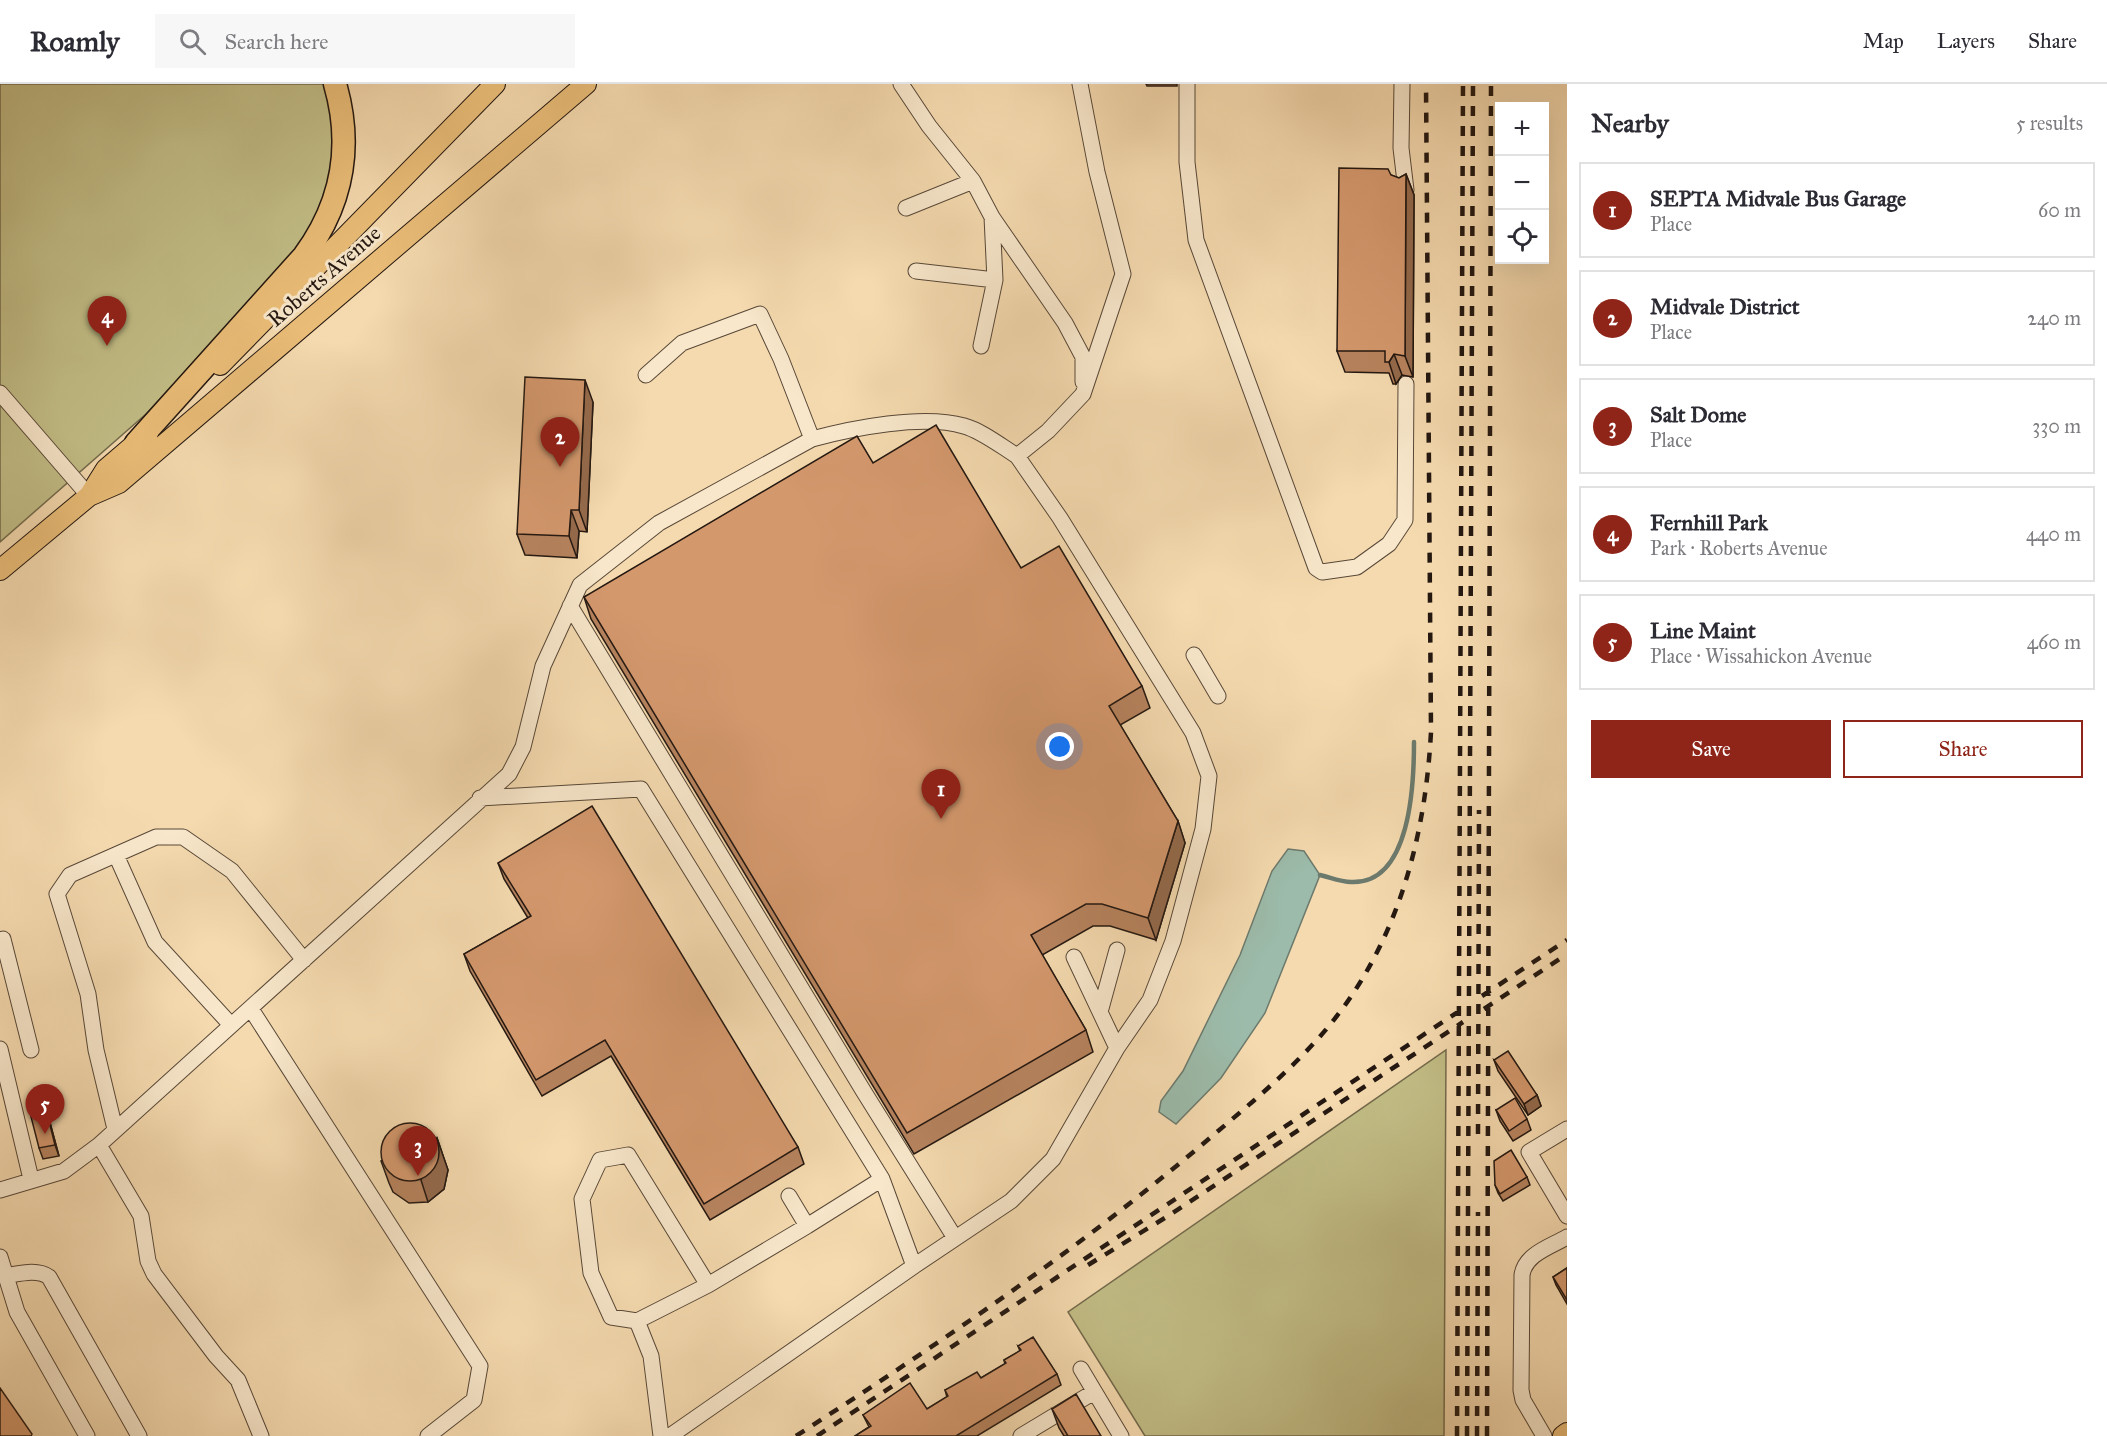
<!DOCTYPE html>
<meta charset="utf-8">
<style>
:root{--surface:#fff;--page:#f7f7f7;--text:#2b2b33;--muted:#7c7c81;--line:#e1e1e2;--accent:#8f2418}
body{margin:0;font-family:"IM FELL Great Primer",serif;background:var(--page);color:var(--text)}
.controls{position:absolute;right:18px;top:18px;display:grid;overflow:hidden;border-radius:0px;box-shadow:0 6px 24px #0002}
.controls button{width:54px;height:54px;display:grid;place-items:center;padding:0;border:0;border-bottom:2px solid var(--line);background:var(--surface);color:var(--text);font:30px sans-serif}
.you{position:absolute;left:1060px;top:663px;width:21px;height:21px;margin:-15px;border:4px solid #fff;border-radius:50%;background:#1a73e8;box-shadow:0 0 0 9px #1a73e833}
.badge{display:grid;place-items:center;width:39px;height:39px;border-radius:50%;background:var(--accent);color:#fff;font-size:20px;font-weight:700}
.pin{position:absolute;translate:-50% -50px;filter:drop-shadow(0 2px 3px #0008)}
.pin::after{content:'';position:absolute;top:32px;width:21px;height:18px;background:inherit;clip-path:polygon(0 0,100% 0,50% 100%)}
.list{margin:0;padding:0;list-style:none}
h2{display:flex;justify-content:space-between;align-items:center;height:78px;margin:0;padding:0 24px;font-size:26px}
h2 small{font-size:20px;font-weight:400;color:var(--muted)}
.list li{display:grid;grid-template-columns:39px 1fr auto;gap:18px;align-items:center;box-sizing:border-box;height:96px;margin:0 12px 12px;padding:0 12px;border:2px solid var(--line);border-radius:0px}
.list b{display:block;font-size:22px;white-space:nowrap}
.list p{margin:0;font-size:20px;white-space:nowrap;color:var(--muted)}
.list em{font-size:20px;font-style:normal;color:var(--muted)}
.actions{display:flex;gap:12px;padding:18px 24px}
.actions a{flex:1;padding:14px 0;border:2px solid var(--accent);border-radius:0px;text-align:center;font-size:21px;color:var(--accent)}
.actions .main{background:var(--accent);color:#fff}
.icon{flex:none;width:33px;height:33px;fill:none;stroke:currentColor;stroke-width:2;stroke-linecap:round;stroke-linejoin:round}
.map{position:relative;flex:none;width:1567px;height:1352px;overflow:hidden}
header{display:flex;align-items:center;gap:36px;box-sizing:border-box;height:84px;padding:0 30px;background:var(--surface);border-bottom:2px solid var(--line)}
header strong{font-size:28px}
nav{display:flex;gap:33px;margin-inline-start:auto;font-size:21px}
.search{width:420px;height:54px;background:var(--page);display:flex;align-items:center;gap:15px;box-sizing:border-box;padding:0 21px;border-radius:0px;color:var(--muted);font-size:22px}
main{display:flex}
aside{flex:1;background:var(--surface)}
.map>svg:first-child{display:block}
</style>
<header>
<strong>Roamly</strong>
<div class="search"><svg class="icon" aria-label="search" viewBox="0 0 24 24"><circle cx="10" cy="10" r="6"/><path d="M15 15l6 6"/></svg>Search here</div>
<nav><a>Map</a><a>Layers</a><a>Share</a></nav>
</header>
<main>
<div class="map">
<svg width="1567" height="1352" viewBox="0 0 1567 1352">
<rect width="100%" height="100%" fill="#f5daaf"/>
<filter id="stains"><feTurbulence type="fractalNoise" baseFrequency=".00333" numOctaves="4"/><feColorMatrix values="0 0 0 0 .2 0 0 0 0 .09 0 0 0 0 .02 0 0 0 .5 -.17"/></filter>
<radialGradient id="worn" r=".72"><stop offset=".6" stop-color="#630" stop-opacity="0"/><stop offset="1" stop-color="#630" stop-opacity=".3"/></radialGradient>
<path fill="#c2bd86" stroke="#736a4c" stroke-width="1.5" d="M0 0H329L336 84 308 155 146 330 0 458Z
M1446 966 1444 1352H1145L1068 1228Z"/>
<path fill="#9cbbaa" stroke="#6c7a6d" stroke-width="1.5" d="M1288 765 1304 767 1320 791 1265 929 1221 994 1176 1040 1159 1028 1161 1017 1183 987 1240 871 1272 787Z"/>
<g fill="none" stroke-linecap="round" stroke-linejoin="round">
<path stroke="#6c7a6d" stroke-width="4.5" d="M1320 791C1329 793 1341 798 1351 798 1411 801 1414 699 1414 658"/>
<defs>
<path id="minor" d="M901 0 929 42 973 97
M1187 0V78L1196 156 1316 484 1322 488 1357 483 1389 460 1405 436 1406 300
M1402 0 1401 64 1406 106
M906 124 973 97 992 133 995 196
M992 133 1065 239 1083 273V298
M916 187 995 196 981 262
M0 309 89 412
M812 355C853 344 923 330 964 342 982 347 1001 362 1017 372L1048 347 1083 310 1123 190 1097 88 1080 0
M1017 372 1060 434 1193 649 1209 692 1203 745 1173 857 1150 916 1117 964 1074 873
M570 522 864 1008 955 1154
M1194 571 1218 612
M480 714 641 705 882 1095
M116 771 155 858 231 941
M0 856 3 855 31 966
M251 925 480 1282 474 1316 428 1352
M1100 928 1117 866
M0 965 31 1095
M115 1045 96 966 88 910 57 810 70 791 156 753H183L232 787 304 876
M1567 1045 1529 1068 1567 1132
M99 1061 141 1132 148 1177 154 1190 216 1272 238 1296 261 1352
M0 1106 64 1087 99 1061 509 690 523 663 543 582 580 501 659 439 812 355 781 275 760 230 682 259 646 291
M789 1112 807 1142 882 1095 914 1182 1011 1117 1053 1075 1117 964
M0 1173 17 1228 87 1352
M5 1192C18 1190 37 1184 49 1193L139 1352
M708 1201 637 1237 611 1233 591 1189 582 1115 600 1076 628 1071 708 1201 807 1142
M637 1237 651 1272 661 1352
M1081 1285 1121 1352
M670 1352 914 1182
M1021 1352 1094 1308
M1544 1352 1523 1316 1521 1306 1522 1191C1525 1170 1550 1163 1567 1153"/>
<path id="major" d="M220 281 495 0
M89 412 119 399 586 0
M0 486 89 412 106 385 148 349
M1563 1352 1567 1349"/>
<path id="highway" d="M136 359 304 172C343 119 353 62 335 0"/>
</defs>
<use href="#minor" stroke="#584838" stroke-width="17"/>
<use href="#major" stroke="#241811" stroke-width="22"/>
<use href="#highway" stroke="#241811" stroke-width="25"/>
<use href="#minor" stroke="#f8e7cb" stroke-width="15"/>
<use href="#major" stroke="#eabd78" stroke-width="20"/>
<use href="#highway" stroke="#eabd78" stroke-width="22"/>
<path stroke="#241811" stroke-width="4.5" stroke-dasharray="10 10" stroke-linecap="butt" d="M1482 912 1567 856
M1484 925 1567 870
M1478 1050 1479 726
M1088 1181 1168 1132 1463 938
M796 1352C937 1261 1075 1168 1204 1059 1258 1013 1315 968 1354 908 1405 830 1426 740 1431 648L1426 0
M817 1352 1464 924
M1457 1352 1463 0
M1467 1352 1473 0
M1477 1352 1478 1128
M1487 1352 1491 0"/>
</g>
<path fill="#b6835e" stroke="#241811" stroke-width="1.5" d="M1146 0H1177V2H1147Z
M1406 90 1414 111 1413 293 1402 291 1396 300H1393L1389 289 1345 288 1337 267 1391 91 1399 94Z
M593 318 587 448 579 447 577 474 525 471 517 450Z
M873 379 1021 484 1142 602 1150 624 1120 641 1178 737 1185 759 1156 856 1110 842H1093L1042 871 1086 946 1093 968 914 1070 591 535 584 513Z
M498 779 798 1063 804 1080 710 1136 611 972 542 1012 470 887 464 870 528 834 504 795Z
M1494 976 1537 1011 1541 1022 1528 1031 1498 987Z
M46 1024 59 1072 43 1075 39 1064Z
M1496 1026 1527 1035 1531 1046 1513 1057 1500 1037Z
M437 1054 448 1086 444 1105 428 1118 409 1119 393 1108 389 1099 381 1077Z
M1527 1093 1530 1101 1503 1117 1498 1109 1495 1101Z
M1567 1184V1220L1556 1201 1553 1193Z
M1018 1262 1057 1290 1061 1301 977 1352H855L869 1343 863 1331 927 1325 947 1313 945 1306 981 1294 1005 1280 1004 1276 1020 1267Z
M1052 1325 1101 1352H1064L1059 1344Z"/>
<path fill="#946a4c" stroke="#241811" stroke-width="1.5" d="M1406 90 1414 111 1413 293 1405 272Z
M1394 270 1402 291 1396 300 1389 278Z
M585 296 593 318 587 448 579 426Z
M571 426 579 447 577 474 569 452Z
M1178 737 1185 759 1156 856 1148 834Z
M1537 1011 1541 1022 1528 1031 1524 1020Z
M43 1013 46 1024 59 1072 55 1061Z
M437 1054 448 1086 444 1105 428 1118 421 1096Z"/>
<path fill="#d4986d" stroke="#241811" stroke-width="1.5" d="M1339 84 1388 85 1391 91 1399 94 1406 90 1405 272 1394 270 1389 278H1385V267H1337Z
M525 293 585 296 579 426H571L569 452 517 450Z
M936 341 1021 484 1059 462 1142 602 1109 622 1178 737 1148 834 1102 820H1086L1031 851 1086 946 907 1049 584 513 857 352 873 379Z
M592 722 798 1063 704 1120 605 956 536 996 464 870 531 832 498 779Z
M1508 967 1537 1011 1524 1020 1494 976Z
M43 1013 55 1061 39 1064 27 1017Z
M1515 1014 1527 1035 1509 1047 1496 1026Z
M381 1068a29 29 0 1 1 58 0a29 29 0 1 1-58 0Z
M1511 1066 1527 1093 1500 1110 1495 1101 1494 1077Z
M1567 1184V1216L1553 1193Z
M1033 1253 1057 1290 956 1352H855L871 1342 863 1331 910 1299 927 1325 948 1312 945 1306 977 1288 981 1294 1006 1279 1004 1276 1021 1266 1018 1262Z
M0 1304 32 1350 31 1352H0Z
M1076 1310 1101 1352H1068L1052 1325Z"/>
<g text-anchor="middle" dominant-baseline="central" stroke-width="6" stroke-linejoin="round" paint-order="stroke">
<g font-size="22" fill="#241811" stroke="#f8e7cb">
<text transform="translate(324 192) rotate(-41)">Roberts Avenue</text>
</g>
</g>
<rect width="100%" height="100%" filter="url(#stains)"/>
<rect width="100%" height="100%" fill="url(#worn)"/>
</svg>
<div class="controls">
<button>+</button>
<button>−</button>
<button><svg class="icon" aria-label="locate" viewBox="0 0 24 24"><circle cx="12" cy="12" r="6"/><path d="M12 2v4M12 18v4M2 12h4M18 12h4"/></svg></button>
</div>
<div class="you"></div>
<div class="pin badge" style="left:941px;top:735px">1</div>
<div class="pin badge" style="left:560px;top:383px">2</div>
<div class="pin badge" style="left:418px;top:1092px">3</div>
<div class="pin badge" style="left:107px;top:262px">4</div>
<div class="pin badge" style="left:45px;top:1050px">5</div>
</div>
<aside>
<h2>Nearby<small>5 results</small></h2>
<ul class="list">
<li><span class="badge">1</span><div><b>SEPTA Midvale Bus Garage</b><p>Place</p></div><em>60 m</em></li>
<li><span class="badge">2</span><div><b>Midvale District</b><p>Place</p></div><em>240 m</em></li>
<li><span class="badge">3</span><div><b>Salt Dome</b><p>Place</p></div><em>330 m</em></li>
<li><span class="badge">4</span><div><b>Fernhill Park</b><p>Park · Roberts Avenue</p></div><em>440 m</em></li>
<li><span class="badge">5</span><div><b>Line Maint</b><p>Place · Wissahickon Avenue</p></div><em>460 m</em></li>
</ul>
<div class="actions"><a class="main">Save</a><a>Share</a></div>
</aside>
</main>
